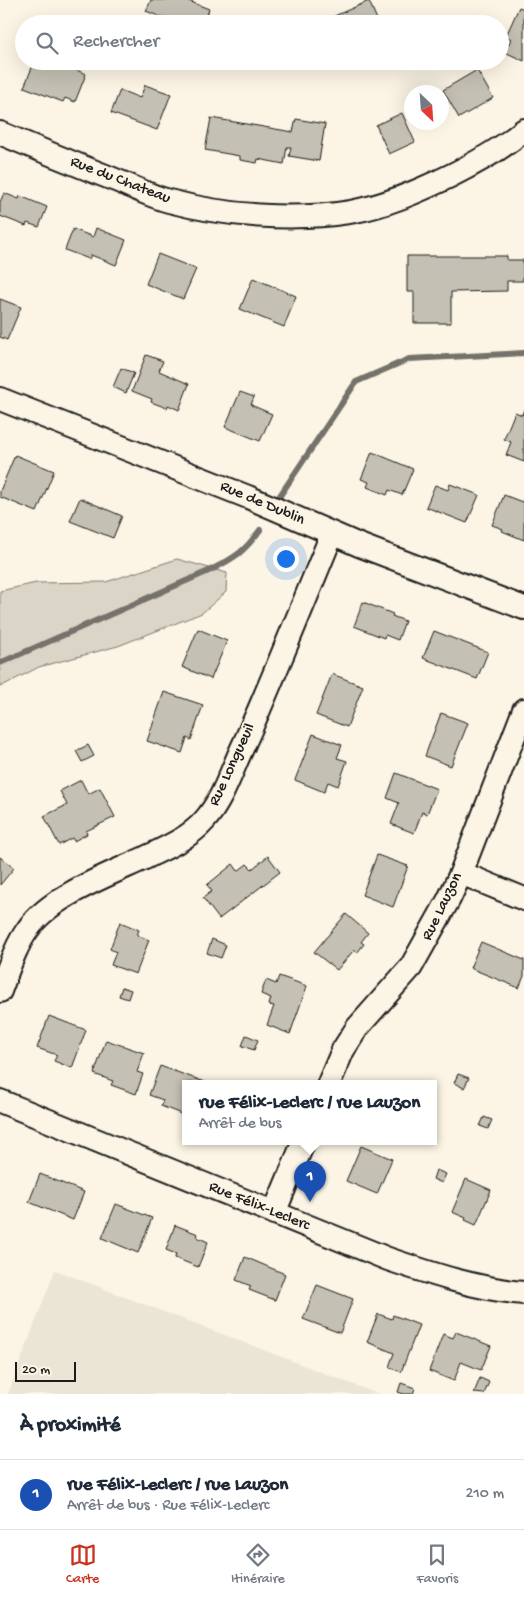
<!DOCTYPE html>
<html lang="fr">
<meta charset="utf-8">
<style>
:root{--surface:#fff;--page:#f6f6f7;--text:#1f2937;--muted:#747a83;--line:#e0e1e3;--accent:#c8321e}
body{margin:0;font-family:"Gochi Hand",sans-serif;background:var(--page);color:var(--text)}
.compass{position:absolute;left:404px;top:85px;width:45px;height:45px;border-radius:50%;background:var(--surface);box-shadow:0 5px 20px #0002;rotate:155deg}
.scale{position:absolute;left:15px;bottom:12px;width:61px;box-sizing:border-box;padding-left:5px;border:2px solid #1c1c1c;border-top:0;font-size:14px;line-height:18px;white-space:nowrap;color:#1c1c1c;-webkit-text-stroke:4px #fcf5e5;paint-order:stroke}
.you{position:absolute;left:285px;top:558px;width:18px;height:18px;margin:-12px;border:4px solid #fff;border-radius:50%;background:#1a73e8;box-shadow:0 0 0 8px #1a73e833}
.badge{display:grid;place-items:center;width:32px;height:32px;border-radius:50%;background:var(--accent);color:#fff;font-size:16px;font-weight:700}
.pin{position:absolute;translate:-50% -41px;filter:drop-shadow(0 1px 2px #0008)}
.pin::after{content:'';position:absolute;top:26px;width:18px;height:15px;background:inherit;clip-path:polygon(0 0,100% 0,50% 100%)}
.popup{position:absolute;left:182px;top:1080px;width:255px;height:65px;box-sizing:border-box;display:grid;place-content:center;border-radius:0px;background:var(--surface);filter:drop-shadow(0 1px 4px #0005);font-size:16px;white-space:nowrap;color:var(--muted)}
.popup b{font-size:19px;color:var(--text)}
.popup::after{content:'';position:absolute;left:50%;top:100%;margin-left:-10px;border:10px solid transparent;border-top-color:var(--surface)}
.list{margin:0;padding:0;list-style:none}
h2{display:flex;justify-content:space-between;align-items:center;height:65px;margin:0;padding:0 20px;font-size:21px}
h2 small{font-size:16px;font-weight:400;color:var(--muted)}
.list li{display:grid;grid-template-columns:32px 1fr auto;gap:15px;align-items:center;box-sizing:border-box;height:70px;padding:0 20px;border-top:1px solid var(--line)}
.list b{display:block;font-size:19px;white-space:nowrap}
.list p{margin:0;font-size:16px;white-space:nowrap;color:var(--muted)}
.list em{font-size:16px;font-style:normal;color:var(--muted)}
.icon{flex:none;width:28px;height:28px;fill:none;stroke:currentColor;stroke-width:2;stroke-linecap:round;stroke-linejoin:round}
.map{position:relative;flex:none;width:524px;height:1394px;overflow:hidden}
.search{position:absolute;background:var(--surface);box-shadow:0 5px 20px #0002;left:15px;right:15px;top:15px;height:55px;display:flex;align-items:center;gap:12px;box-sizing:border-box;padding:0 18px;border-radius:28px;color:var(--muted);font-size:19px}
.sheet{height:135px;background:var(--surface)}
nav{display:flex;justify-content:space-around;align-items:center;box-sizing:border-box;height:70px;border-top:1px solid var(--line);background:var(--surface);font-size:14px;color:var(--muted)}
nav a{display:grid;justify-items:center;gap:2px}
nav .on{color:var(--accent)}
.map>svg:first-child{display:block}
</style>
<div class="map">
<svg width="524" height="1394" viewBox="0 0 524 1394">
<rect width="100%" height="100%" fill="#fcf5e5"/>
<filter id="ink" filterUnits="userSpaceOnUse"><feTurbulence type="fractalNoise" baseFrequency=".02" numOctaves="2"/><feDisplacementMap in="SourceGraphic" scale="10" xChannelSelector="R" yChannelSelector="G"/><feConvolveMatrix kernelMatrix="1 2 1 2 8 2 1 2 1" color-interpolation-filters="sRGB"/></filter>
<g filter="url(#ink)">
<path fill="#ebe5d6" d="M55 1270 378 1394H8Z"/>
<path fill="#dbd5c8" stroke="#7c7872" d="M177 559 227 573 226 592 202 613 118 646 39 667 0 687V591L36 583 106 582Z"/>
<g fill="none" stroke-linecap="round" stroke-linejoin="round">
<path stroke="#75726c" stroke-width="6" d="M275 503 356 382 409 359 524 353
M0 663 211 570C236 557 244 552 260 530"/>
</g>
<path fill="#c4c0b3" stroke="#1c1c1c" d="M151 0H186L209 9 204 24H178L146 11Z
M369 1 379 24H334L332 17Z
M519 7 524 9V61L505 52 511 39 506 36Z
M45 61H54L86 74 75 102 65 98 63 102 24 87 34 63 43 67Z
M477 70 493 98 459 118 443 90Z
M145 85 171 94 157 130 111 113 120 90 140 98Z
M402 113 415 142 389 154 376 125Z
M211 118 293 132 296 119 325 124 319 161 289 156 291 147H287L284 164 258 159 257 163 240 160V156L205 150Z
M4 193 19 199 20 196 47 207 39 227 27 223 26 226 0 216V202Z
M96 228 126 240 116 265 91 255 89 259 65 250 73 229 93 237Z
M158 254 196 269 183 299 146 284Z
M407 256H507V260H523V281H507V291L451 292V323H414V292H407Z
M253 278 296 296 284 327 240 309Z
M0 299 21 307 7 340 0 337Z
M146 355 163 361 159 371 189 384 179 410 168 405 167 408 151 402 152 399 132 391Z
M121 368 134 373 126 393 113 387Z
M240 392 254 397 251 405 272 414 260 441 225 427Z
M524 409V462L506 455 511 442 504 439 515 412 522 415Z
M372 452 413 469 402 495 389 490 387 495 367 487 369 482 361 479Z
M15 455 54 471 37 512 0 497V491Z
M450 484 479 495 467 523 426 507 435 485 448 490Z
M504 495 522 502 524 498V540L502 531 503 529 492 525Z
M80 498 122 516 113 538 70 521Z
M363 602 393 614 392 616 405 621 398 640 385 635 384 638 354 626Z
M198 629 227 641 211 679 182 667Z
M434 631 488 652 477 679 423 658Z
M332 674 363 686 347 727 316 715Z
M164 692 203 705 191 740 187 738 182 753 147 741Z
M441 713 468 723 451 766 425 756Z
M313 734 342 745 337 758 347 761 338 786 328 782 324 792 295 780Z
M88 745 94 756 82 762 76 751Z
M396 773 437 789 427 814 422 812 414 833 391 824 399 803 387 798Z
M81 780 88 794 100 788 115 817 86 831 87 834 74 841 72 838 59 845 44 816 67 805 60 791Z
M377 855 408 866 393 907 362 895Z
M268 856 280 872 219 919 203 898 212 891 207 885 233 864 238 871 247 864 252 869Z
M0 857 14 868 0 885Z
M346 914 368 933 361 942 364 944 357 953 354 950 337 970 314 952Z
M120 922 139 930 137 935 149 940 136 974 111 965 116 952 110 949Z
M212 939 226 945 221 958 207 953Z
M481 942 524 960V976L519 988 470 968Z
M279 976 307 986 290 1034 267 1025 274 1006 269 1005 271 998 261 994 266 980 276 984Z
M122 987 131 990 128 999 119 996Z
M49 1016 86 1030 72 1068 54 1061 57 1055 37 1048Z
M246 1035 258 1040 254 1050 242 1046Z
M106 1040 144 1053 137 1072 143 1074 136 1094 111 1085 113 1081 94 1074Z
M160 1066 205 1082 186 1083V1116L161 1106 163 1100 149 1095Z
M458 1074 469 1078 464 1088 454 1083Z
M484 1117 492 1120 488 1129 480 1126Z
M361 1146 392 1159 377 1194 346 1181Z
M436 1170 446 1174 442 1183 433 1179Z
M40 1174 84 1192 73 1220 29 1202Z
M466 1179 491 1190 476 1225 465 1220 466 1218 452 1212Z
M116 1204 152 1218 138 1253 102 1238Z
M175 1225 198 1234 197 1237 208 1242 198 1267 175 1258 176 1254 166 1250Z
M245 1257 285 1274 275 1300 249 1290 251 1286 236 1280Z
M317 1285 353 1299 340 1333 303 1319Z
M378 1314 392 1319 393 1315 419 1325 401 1372 389 1367 394 1353 367 1342Z
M456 1332 491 1346 481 1370 461 1362 454 1381 429 1371 443 1334 453 1338Z
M480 1378 489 1382 484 1394 474 1393Z
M401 1383 415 1388 413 1394H404L398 1392Z"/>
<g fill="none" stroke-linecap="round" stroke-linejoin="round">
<defs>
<path id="minor" d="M0 133C38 149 75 164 113 179 131 186 150 196 169 201 225 216 293 221 350 212 385 206 419 191 450 176 476 163 502 149 524 130
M0 399 248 497 359 545 524 608
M461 873 524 899
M0 991C8 970 15 947 28 929 50 896 111 874 147 857 167 847 189 838 204 821 223 800 232 769 244 744 275 675 303 604 332 534
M329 1083 343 1050 357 1028 411 967 449 899 461 873 524 710
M0 1101 388 1259C432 1274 477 1289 524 1293
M274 1213 304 1141"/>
</defs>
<use href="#minor" stroke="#1c1c1c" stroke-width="26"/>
<use href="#minor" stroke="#fcf5e5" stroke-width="22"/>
</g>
</g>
<g text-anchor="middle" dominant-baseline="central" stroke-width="4" stroke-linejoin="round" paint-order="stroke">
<g font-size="16" fill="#1c1c1c" stroke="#fcf5e5">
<text transform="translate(120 181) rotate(21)">Rue du Chateau</text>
<text transform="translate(262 504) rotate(23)">Rue de Dublin</text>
<text transform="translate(233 765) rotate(-65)">Rue Longueuil</text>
<text transform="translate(443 907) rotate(-64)">Rue Lauzon</text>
<text transform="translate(259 1207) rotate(22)">Rue Félix-Leclerc</text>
</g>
</g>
</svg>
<svg class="compass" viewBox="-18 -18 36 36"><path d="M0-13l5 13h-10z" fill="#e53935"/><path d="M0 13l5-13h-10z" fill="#747a83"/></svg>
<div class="scale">20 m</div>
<div class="you"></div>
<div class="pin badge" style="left:310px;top:1202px;background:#1a4fb4">1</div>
<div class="popup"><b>rue Félix-Leclerc / rue Lauzon</b>Arrêt de bus</div>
<div class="search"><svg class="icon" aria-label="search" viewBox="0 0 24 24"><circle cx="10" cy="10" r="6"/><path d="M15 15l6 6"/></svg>Rechercher</div>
</div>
<section class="sheet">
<h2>À proximité<small></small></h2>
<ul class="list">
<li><span class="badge" style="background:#1a4fb4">1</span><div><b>rue Félix-Leclerc / rue Lauzon</b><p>Arrêt de bus · Rue Félix-Leclerc</p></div><em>210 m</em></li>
</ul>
</section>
<nav>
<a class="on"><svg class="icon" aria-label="map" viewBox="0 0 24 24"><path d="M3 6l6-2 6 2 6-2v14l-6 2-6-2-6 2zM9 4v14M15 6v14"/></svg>Carte</a>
<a><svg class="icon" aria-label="directions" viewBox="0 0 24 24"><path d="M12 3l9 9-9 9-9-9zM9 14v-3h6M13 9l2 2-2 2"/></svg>Itinéraire</a>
<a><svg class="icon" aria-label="saved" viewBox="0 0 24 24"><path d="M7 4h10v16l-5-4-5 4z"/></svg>Favoris</a>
</nav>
